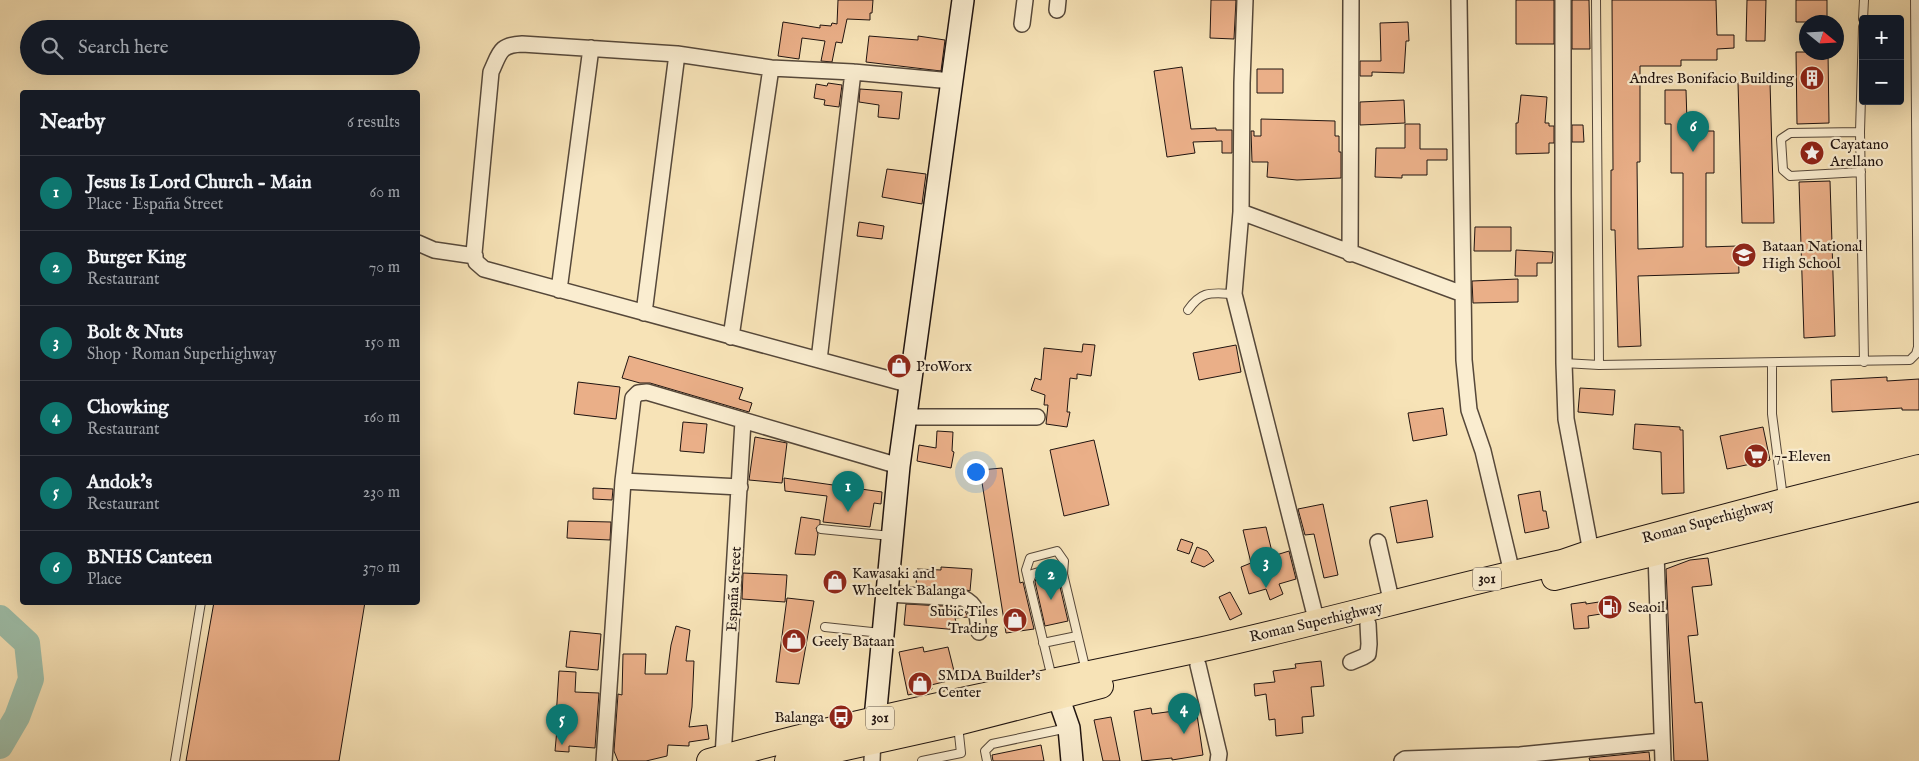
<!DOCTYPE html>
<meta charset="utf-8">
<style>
:root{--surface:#171b24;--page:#20242c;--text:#f1f3f6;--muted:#9ea1a6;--line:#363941;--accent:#0f766e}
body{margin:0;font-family:"IM FELL English",serif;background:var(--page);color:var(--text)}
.controls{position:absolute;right:15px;top:15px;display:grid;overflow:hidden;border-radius:5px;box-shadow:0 5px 20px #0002}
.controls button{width:45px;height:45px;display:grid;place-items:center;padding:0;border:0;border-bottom:1px solid var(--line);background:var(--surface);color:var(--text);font:25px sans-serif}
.compass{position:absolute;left:1799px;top:15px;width:45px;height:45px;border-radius:50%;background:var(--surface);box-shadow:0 5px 20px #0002;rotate:108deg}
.you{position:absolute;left:975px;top:471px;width:18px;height:18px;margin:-12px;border:4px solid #fff;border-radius:50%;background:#1a73e8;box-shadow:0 0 0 8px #1a73e833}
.badge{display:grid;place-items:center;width:32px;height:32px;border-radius:50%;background:var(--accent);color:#fff;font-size:16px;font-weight:700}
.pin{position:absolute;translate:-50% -41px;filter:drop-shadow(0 1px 2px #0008)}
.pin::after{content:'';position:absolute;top:26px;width:18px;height:15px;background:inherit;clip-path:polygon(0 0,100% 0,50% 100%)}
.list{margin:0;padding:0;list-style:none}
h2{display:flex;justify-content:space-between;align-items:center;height:65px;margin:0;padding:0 20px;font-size:21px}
h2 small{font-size:16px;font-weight:400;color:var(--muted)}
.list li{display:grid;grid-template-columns:32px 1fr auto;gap:15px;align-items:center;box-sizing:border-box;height:75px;padding:0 20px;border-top:1px solid var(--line)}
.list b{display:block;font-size:19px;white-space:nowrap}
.list p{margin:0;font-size:16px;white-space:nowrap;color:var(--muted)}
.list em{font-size:16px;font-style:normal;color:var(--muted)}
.icon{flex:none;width:28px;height:28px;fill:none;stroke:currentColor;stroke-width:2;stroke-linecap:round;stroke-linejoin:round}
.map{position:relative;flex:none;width:1919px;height:761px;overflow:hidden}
.search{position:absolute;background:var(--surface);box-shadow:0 5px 20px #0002;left:20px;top:20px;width:400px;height:55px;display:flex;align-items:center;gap:12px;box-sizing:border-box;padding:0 18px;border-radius:28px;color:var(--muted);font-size:19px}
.panel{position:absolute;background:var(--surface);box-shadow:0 5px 20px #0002;left:20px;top:90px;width:400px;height:515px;border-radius:5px}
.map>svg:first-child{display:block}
</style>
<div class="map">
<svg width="1919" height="761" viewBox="0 0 1919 761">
<rect width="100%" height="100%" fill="#f7e3b7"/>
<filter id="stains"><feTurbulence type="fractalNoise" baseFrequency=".004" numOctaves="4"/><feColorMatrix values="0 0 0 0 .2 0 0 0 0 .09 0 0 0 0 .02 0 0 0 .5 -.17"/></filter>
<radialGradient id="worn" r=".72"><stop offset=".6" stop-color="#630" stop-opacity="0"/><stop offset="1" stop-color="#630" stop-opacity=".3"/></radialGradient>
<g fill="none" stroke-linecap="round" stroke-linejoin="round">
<path stroke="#9ebfaa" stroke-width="26" d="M0 618 27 643 31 679 17 717 0 746"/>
</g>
<path fill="#eaaf88" stroke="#201410" d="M838 0H873L872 13H870V20L847 19 842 43 836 42 832 62 821 61 825 41 802 38 799 59 778 56 783 22 820 28V25L831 26 832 23 837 24Z
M1211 0H1236L1234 39 1210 38Z
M1516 0H1554V44H1516Z
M1572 0H1589L1590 49H1572Z
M1612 0H1716L1717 35H1734V48L1717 49V60H1681V66H1640V162H1637L1638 249 1683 247V173H1671V124H1665V90H1686L1687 122H1701V131H1714V173H1706V247L1738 246 1739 273 1638 276 1641 346 1618 347 1615 230H1611V170H1613Z
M1747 0H1766L1765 41H1746Z
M1796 0H1827V22H1796Z
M1408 22 1409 41H1406L1404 73 1372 72V76H1360V61H1381L1380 23Z
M869 36 918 40V36L945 40 941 71 866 62Z
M1796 52H1828L1829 123 1797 124Z
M1182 67 1191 129 1216 128V130H1232V153H1222V141L1193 142 1195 153 1167 157 1154 71Z
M1257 69H1283V93H1257Z
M1770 82 1774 223H1742L1738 83Z
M828 83 842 85 839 107 824 105 825 100 814 98 816 84 827 86Z
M860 89 902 92 899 119 878 117 879 105 859 102Z
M1521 95 1547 97 1545 123H1549V126H1554V143H1549V153L1516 154V123H1518Z
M1404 100 1405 123 1360 125V102Z
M1261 119 1335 121V136H1339V152H1341V178L1297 180 1267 177 1268 162H1252L1251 131H1254V136H1261Z
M1405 124H1420V149H1447V160H1427V175H1402V178L1375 177 1376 148H1405Z
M1572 125H1583L1584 142H1572Z
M887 169 926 174 922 204 882 197Z
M1830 181 1835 336 1804 338 1799 182Z
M859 222 884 226 882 239 857 236Z
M1475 227H1511V251H1474Z
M1516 250 1553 252 1552 263H1537V276H1515Z
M1518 279V302L1473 303 1472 281Z
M1083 344 1095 345 1091 376 1077 374V379L1070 378 1067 412H1070L1067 427 1046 424 1048 405H1044L1045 395 1031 390 1035 378 1041 380 1044 348 1082 352Z
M1236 345 1241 372 1199 380 1193 353Z
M629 356 743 388 739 399 752 403 749 412 650 383H640L622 378Z
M1887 377V381L1919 379V410H1902V408L1832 412 1831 380Z
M578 382 620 387 616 419 574 414Z
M1580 388 1615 390 1613 415 1578 412Z
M1443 408 1447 435 1413 441 1408 413Z
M683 422 707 424 704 453 680 451Z
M1635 424 1680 427V430H1683L1684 493 1662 494 1661 452 1633 449Z
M1763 427 1770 460 1727 469 1720 436Z
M937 431 953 432 952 451 954 452 951 468 917 461 919 445 936 448Z
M755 437 787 443 782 483 749 480Z
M1094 440 1109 505 1064 516 1050 450Z
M1002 468 1020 583 1023 582 1034 629 1006 633 980 470Z
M784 478 882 492 881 504 874 503 870 527 823 522 827 496 785 491Z
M593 488 613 489 612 500 593 499Z
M1540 491 1543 511H1546L1549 528 1525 533 1518 495Z
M1427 500 1433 537 1397 543 1390 507Z
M1323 504 1338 575 1324 578 1314 534 1305 535 1298 509Z
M801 517 820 520V524L816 528 818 534 815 555 795 554Z
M568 521 611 522 610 540 567 538Z
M1266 527 1273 556 1289 551 1296 579 1279 584 1283 594 1270 600 1266 589 1249 594 1241 567 1251 563 1243 530Z
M1181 539 1193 543 1189 554 1177 550Z
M1197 547 1207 551 1214 561 1204 567 1191 562Z
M1708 558 1712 585 1692 587 1698 635 1688 636 1695 703 1702 702 1708 761H1674L1666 569 1690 560Z
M941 567 972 569 970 591 963 589 916 586 917 569 941 570Z
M743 573 787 575 785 602 742 599Z
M1053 575 1058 578 1068 621 1045 626 1035 582 1036 579Z
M1230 592 1242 614 1230 620 1219 597Z
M787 598 814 601 799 684 776 682Z
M1618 599 1620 611 1588 616 1589 628 1574 629 1571 604 1586 602V604Z
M214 602H365L339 761H186Z
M906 604 960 607 965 611 968 617 955 618 958 630 904 625Z
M676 626 690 630 686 661H694L692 707 689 727 707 725 709 739 689 742V746L668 745 667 756 646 761H618L614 751 618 694 622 695 623 654H646L645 674H667L671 645Z
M570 631 601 634 598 670 566 667Z
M923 647 924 652 948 647 956 679 931 685 932 689 908 695 899 652Z
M1321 661 1324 686 1311 687 1314 716 1302 717 1303 733 1276 736 1275 719 1269 720 1266 694 1255 696 1254 684 1275 682 1273 671 1296 668 1295 664Z
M559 671 576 672 575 692 599 693 595 748 569 746V752L555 751 558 718H556Z
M1151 708 1152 714 1196 708 1203 755 1172 760V758L1142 761 1134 711Z
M1111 717 1120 761H1103L1094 720Z
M1041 745 1044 761H993L992 755Z
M1649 752 1650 761H1590L1589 758Z"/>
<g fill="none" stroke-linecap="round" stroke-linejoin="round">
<defs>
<path id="lane" d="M1863 19 1864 0
M1863 27 1860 132 1864 362
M1860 132 1790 133 1781 139 1783 170 1790 176 1861 172
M1188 310C1202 290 1211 293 1234 294
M1564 363 1599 365 1596 0
M1772 363V414L1783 498
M1599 365 1910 360 1916 354 1918 347 1915 0
M821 529 891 536
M1030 579 1032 574 1052 568 1063 574
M825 627 881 633
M1043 643 1077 636
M1052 678 1026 570 1030 558 1057 551 1064 561 1063 574 1086 671
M175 761 201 602
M922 761 961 753 958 725
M987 761 985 751 992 744 1068 728"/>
<path id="street" d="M1245 0 1242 83 1241 212 1234 294 1317 623
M1459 0 1464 360 1469 410 1483 451 1512 573
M1563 0V193L1564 363 1566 419 1591 552
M1057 10 1058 0
M1022 24 1025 0
M1241 212 1463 294
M418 243 434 250 475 256
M1350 254 1351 0
M559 290 591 48
M644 313 677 54
M731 337 771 68
M819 360 853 72
M911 385 484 269 476 262 474 253 491 72C500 53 499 45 522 44L677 54 771 68 853 72 952 81
M907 417H1037
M623 481 740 487
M1378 542 1392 604
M1656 553 1663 761
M886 594 963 598C979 606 977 616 979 632
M1351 662 1363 657 1368 654 1369 644 1368 624
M1198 665 1219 754 1218 761
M723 757 743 421
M604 761 623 481 633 398 638 393 647 392 899 466
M872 761 873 735
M1402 761 1405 759 1520 755 1662 741"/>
<path id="secondary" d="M1053 682 1069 728 1072 761
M875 719 899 466 963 0"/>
<path id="primary" d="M1554 578 1919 489
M709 761C869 716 1032 686 1194 651 1317 624 1439 589 1562 562L1591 552 1783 501 1919 467
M787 761 958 723 1101 686"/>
</defs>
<use href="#lane" stroke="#56483a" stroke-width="10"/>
<use href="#street" stroke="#56483a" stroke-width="18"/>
<use href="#secondary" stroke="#201410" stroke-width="24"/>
<use href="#primary" stroke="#201410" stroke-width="26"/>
<use href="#lane" stroke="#faedd0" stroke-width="8"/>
<use href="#street" stroke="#faedd0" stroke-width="15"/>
<use href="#secondary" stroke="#faedd0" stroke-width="21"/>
<use href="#primary" stroke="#f7e3b7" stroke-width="24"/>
</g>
<defs>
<symbol id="building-disc" viewBox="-11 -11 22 22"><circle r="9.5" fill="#8f2418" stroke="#faedd0"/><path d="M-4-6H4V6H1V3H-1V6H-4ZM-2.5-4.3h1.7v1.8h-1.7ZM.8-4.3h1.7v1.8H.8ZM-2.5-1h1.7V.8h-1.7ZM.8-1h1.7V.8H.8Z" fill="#fff"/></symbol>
<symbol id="sight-disc" viewBox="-11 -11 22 22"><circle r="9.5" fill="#8f2418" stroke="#faedd0"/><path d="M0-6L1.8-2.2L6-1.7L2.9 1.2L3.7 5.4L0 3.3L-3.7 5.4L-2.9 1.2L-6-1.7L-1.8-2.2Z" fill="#fff"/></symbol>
<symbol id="school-disc" viewBox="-11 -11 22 22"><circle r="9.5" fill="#8f2418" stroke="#faedd0"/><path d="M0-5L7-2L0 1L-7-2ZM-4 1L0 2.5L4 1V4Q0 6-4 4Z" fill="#fff"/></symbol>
<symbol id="shop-disc" viewBox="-11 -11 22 22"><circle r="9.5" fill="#8f2418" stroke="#faedd0"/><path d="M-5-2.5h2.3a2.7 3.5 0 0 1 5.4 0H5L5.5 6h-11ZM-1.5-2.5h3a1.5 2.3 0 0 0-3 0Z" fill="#fff"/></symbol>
<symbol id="supermarket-disc" viewBox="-11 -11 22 22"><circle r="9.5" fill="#8f2418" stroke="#faedd0"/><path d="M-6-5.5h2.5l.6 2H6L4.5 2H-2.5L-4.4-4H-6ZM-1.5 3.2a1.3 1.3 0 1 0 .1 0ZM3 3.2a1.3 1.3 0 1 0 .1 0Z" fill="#fff"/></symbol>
<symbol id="fuel-disc" viewBox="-11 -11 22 22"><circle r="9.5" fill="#8f2418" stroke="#faedd0"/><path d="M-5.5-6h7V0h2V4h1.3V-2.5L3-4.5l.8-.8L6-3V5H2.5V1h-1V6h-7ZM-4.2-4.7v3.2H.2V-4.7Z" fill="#fff"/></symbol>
<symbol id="bus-disc" viewBox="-11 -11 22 22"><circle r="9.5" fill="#8f2418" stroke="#faedd0"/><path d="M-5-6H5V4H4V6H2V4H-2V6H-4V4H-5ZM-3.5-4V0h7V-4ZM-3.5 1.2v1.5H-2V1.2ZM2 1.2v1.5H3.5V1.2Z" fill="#fff"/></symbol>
</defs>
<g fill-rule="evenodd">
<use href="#building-disc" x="1798" y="64" width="28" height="28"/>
<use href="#sight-disc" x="1798" y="139" width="28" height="28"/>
<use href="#school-disc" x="1730" y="241" width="28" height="28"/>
<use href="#shop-disc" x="885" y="352" width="28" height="28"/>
<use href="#supermarket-disc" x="1742" y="442" width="28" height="28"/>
<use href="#shop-disc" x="821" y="568" width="28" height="28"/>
<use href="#fuel-disc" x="1596" y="593" width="28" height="28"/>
<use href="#shop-disc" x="1001" y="606" width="28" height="28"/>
<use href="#shop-disc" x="780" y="627" width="28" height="28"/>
<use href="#shop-disc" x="906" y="670" width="28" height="28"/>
<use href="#bus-disc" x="827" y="703" width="28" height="28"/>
</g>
<g text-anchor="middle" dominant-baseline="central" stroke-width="4.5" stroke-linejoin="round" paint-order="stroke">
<g fill="#faedd0" stroke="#61554a" stroke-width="1">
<rect x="1473" y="567.5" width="28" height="23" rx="4"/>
<rect x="866" y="706.5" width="28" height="23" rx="4"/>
</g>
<g font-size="14" font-weight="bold" fill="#201410">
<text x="1487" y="579">301</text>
<text x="880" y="718">301</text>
</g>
<g font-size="15" fill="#201410" stroke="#faedd0" text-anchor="start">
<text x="1794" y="78" text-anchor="end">Andres Bonifacio Building</text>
<text x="1830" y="144">Cayatano<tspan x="1830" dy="17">Arellano</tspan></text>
<text x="1762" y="246">Bataan National<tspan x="1762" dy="17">High School</tspan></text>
<text x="916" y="366">ProWorx</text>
<text x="1774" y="456">7-Eleven</text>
<text x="852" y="573">Kawasaki and<tspan x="852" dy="17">Wheeltek Balanga</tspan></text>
<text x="1628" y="607">Seaoil</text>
<text x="998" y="611" text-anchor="end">Subic Tiles<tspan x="998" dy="17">Trading</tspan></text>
<text x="812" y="641">Geely Bataan</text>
<text x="938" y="675">SMDA Builder's<tspan x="938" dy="17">Center</tspan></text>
<text x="824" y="717" text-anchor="end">Balanga</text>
</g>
<g font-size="15" fill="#201410" stroke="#faedd0">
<text transform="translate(1708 521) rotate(-15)">Roman Superhighway</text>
<text transform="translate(734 589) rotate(-87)">España Street</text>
<text transform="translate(1316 622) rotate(-13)">Roman Superhighway</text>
</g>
</g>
<rect width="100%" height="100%" filter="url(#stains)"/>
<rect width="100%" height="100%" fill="url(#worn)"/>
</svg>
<div class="controls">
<button>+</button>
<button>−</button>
</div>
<svg class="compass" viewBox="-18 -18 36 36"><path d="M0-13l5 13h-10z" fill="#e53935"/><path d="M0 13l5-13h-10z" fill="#9ea1a6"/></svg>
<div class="you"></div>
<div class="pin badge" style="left:848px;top:512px">1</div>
<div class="pin badge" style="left:1051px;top:600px">2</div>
<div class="pin badge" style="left:1266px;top:588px">3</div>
<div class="pin badge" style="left:1184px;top:734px">4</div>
<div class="pin badge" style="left:562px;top:745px">5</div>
<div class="pin badge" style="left:1693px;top:152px">6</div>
<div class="search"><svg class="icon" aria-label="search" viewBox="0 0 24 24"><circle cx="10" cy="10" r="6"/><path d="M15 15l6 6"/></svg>Search here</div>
<section class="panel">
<h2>Nearby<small>6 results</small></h2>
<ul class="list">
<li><span class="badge">1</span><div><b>Jesus Is Lord Church - Main</b><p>Place · España Street</p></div><em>60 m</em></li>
<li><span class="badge">2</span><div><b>Burger King</b><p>Restaurant</p></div><em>70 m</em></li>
<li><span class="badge">3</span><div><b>Bolt &amp; Nuts</b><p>Shop · Roman Superhighway</p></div><em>150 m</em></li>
<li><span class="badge">4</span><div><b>Chowking</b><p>Restaurant</p></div><em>160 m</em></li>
<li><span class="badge">5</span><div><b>Andok's</b><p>Restaurant</p></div><em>230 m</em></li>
<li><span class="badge">6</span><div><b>BNHS Canteen</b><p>Place</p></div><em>370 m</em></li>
</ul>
</section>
</div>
